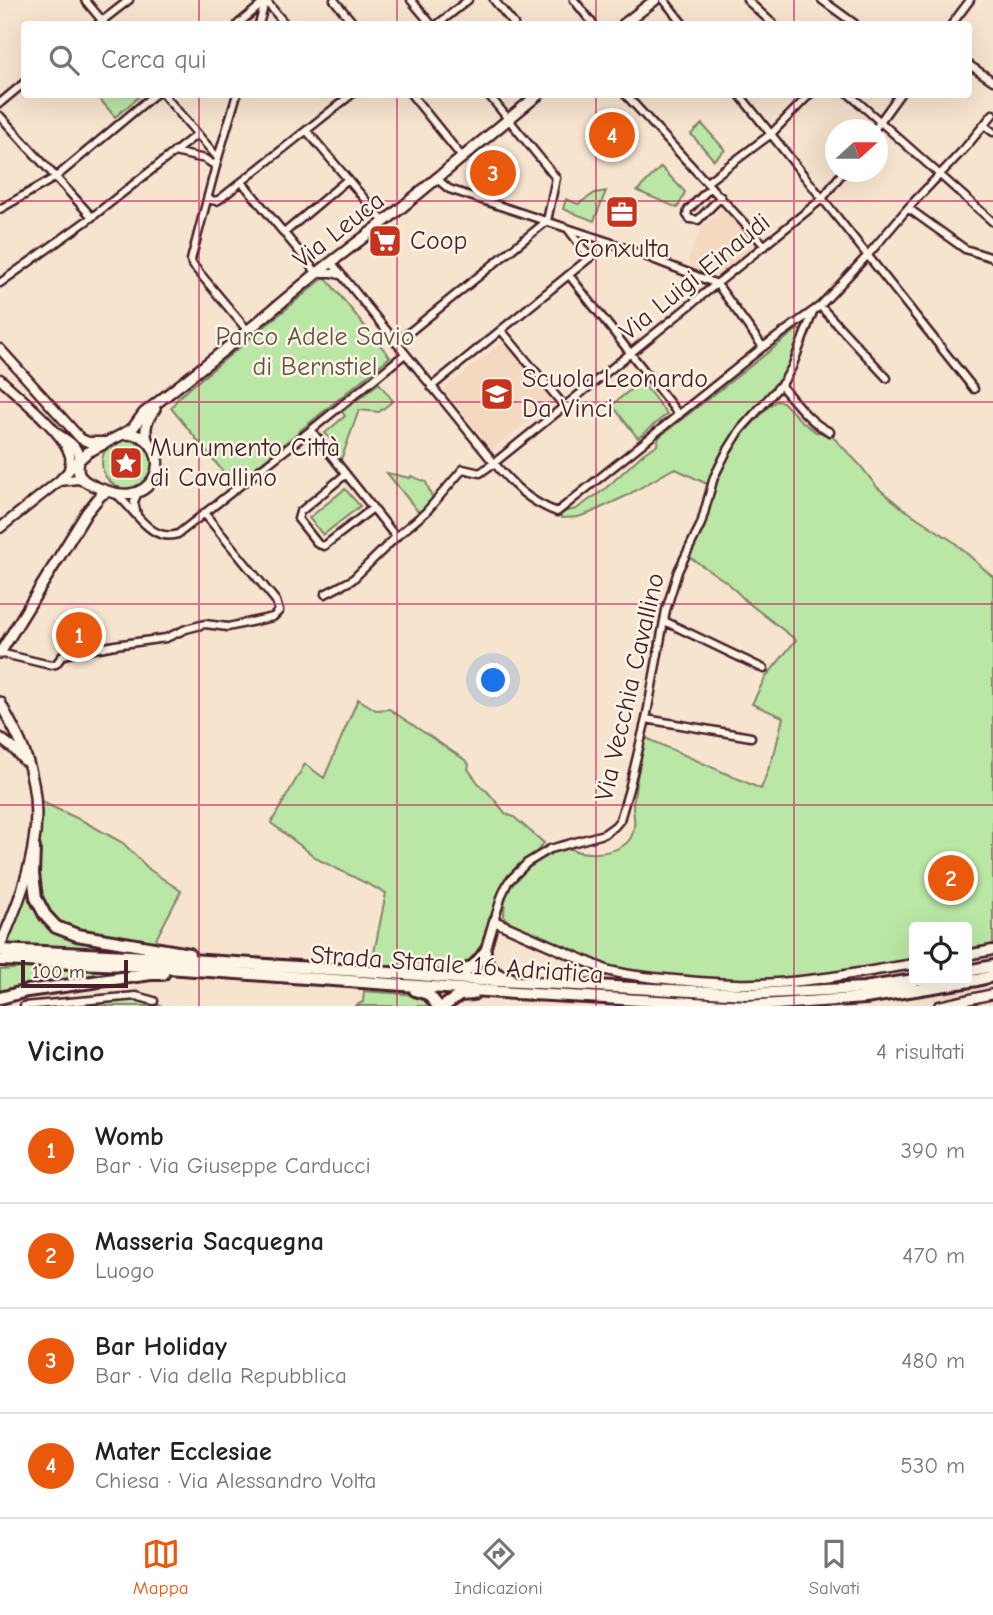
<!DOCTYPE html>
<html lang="it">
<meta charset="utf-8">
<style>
:root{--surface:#fff;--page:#f2f2f2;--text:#222;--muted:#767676;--line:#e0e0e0;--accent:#ea580c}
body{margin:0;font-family:"Comic Neue",sans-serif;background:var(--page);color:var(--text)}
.controls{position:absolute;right:21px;bottom:21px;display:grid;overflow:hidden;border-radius:7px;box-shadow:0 7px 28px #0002}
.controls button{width:63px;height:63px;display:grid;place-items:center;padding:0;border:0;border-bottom:2px solid var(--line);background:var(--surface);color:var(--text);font:35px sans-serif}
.compass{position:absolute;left:825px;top:119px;width:63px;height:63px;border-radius:50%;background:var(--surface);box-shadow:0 7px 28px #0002;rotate:69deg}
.scale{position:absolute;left:21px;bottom:18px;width:107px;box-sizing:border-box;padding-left:7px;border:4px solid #4a1f2b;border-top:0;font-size:19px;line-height:24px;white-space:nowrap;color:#4a1f2b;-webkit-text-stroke:5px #fcf5e5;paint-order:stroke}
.you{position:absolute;left:494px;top:681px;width:24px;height:24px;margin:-18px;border:5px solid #fff;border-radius:50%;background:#1a73e8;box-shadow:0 0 0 10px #1a73e833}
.badge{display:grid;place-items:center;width:46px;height:46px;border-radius:50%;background:var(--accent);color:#fff;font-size:23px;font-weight:700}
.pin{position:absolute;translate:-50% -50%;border:4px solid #fff;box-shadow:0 2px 7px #0006}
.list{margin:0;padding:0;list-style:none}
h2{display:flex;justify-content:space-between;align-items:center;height:91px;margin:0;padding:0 28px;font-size:30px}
h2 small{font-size:23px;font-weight:400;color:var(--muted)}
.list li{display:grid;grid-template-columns:46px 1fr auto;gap:21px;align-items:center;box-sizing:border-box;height:105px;padding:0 28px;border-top:2px solid var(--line)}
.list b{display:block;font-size:26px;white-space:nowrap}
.list p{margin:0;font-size:23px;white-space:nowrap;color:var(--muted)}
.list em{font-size:23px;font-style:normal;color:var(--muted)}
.icon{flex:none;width:38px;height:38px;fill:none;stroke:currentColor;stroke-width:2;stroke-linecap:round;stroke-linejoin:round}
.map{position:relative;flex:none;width:993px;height:1006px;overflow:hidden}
.search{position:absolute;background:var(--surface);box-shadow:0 7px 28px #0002;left:21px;right:21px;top:21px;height:77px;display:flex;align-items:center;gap:18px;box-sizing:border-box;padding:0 24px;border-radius:7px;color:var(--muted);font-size:26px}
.sheet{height:511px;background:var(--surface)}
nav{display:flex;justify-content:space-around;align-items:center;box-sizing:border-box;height:98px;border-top:2px solid var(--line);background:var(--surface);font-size:19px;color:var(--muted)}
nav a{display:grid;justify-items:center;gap:4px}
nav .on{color:var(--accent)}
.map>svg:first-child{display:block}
</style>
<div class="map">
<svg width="993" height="1006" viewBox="0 0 993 1006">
<rect width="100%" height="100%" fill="#f7e4cf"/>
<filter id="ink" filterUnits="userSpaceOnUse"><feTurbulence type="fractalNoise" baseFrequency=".0143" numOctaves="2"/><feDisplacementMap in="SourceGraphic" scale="14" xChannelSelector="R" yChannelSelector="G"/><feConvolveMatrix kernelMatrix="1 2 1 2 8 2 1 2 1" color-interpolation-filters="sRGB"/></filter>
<g filter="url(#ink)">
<path fill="#f4d8c0" d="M724 207 756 240 757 244 756 246 720 275 714 276 691 267 688 259 702 228Z
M504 341 553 402 492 449 444 389Z"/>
<path fill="#bae7a5" stroke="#828368" stroke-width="2" d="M102 95V94L141 95 115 117 99 98Z
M702 124 725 150 714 160 691 134Z
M661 167 685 192 678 208 637 191Z
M606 191 594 221 563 209 566 199 578 204 595 193Z
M325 277 390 357 234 485 171 408 179 397Z
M798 329 803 332C797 347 793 364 783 377 773 393 759 404 746 418 729 438 718 461 709 485L676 469H673L624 497 590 513 578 517 562 518 560 515 567 511 576 509 605 489 644 453 657 445 659 437Z
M641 381 667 414 638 438 612 405Z
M379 383 393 401 379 412 359 410 341 460 335 453 339 449 325 433 345 416 342 412Z
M777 401 783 402 801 421 816 432 829 433 859 464 878 488 901 507 954 542 993 577V944L967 949V927H914V959L837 972 784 978 731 980 629 972 609 967 535 935 508 922 504 916 505 895 521 873 554 851 568 848C585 857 624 855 632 835 636 825 634 818 633 808 633 803 634 797 635 792 637 774 642 756 646 738L761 789 775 751 783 717 752 704 765 678 796 640 746 601 728 583 688 556 705 524 718 476 727 457 741 436 771 404Z
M102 463a26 26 0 1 1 52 0a26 26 0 1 1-52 0Z
M387 473 410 478 411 476 426 482 433 500 420 514Z
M345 489 360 506 323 535 309 518Z
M358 699 376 710 389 709 465 760 469 764 468 769 482 788 487 791 506 814 514 817 544 843C534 858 523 861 511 873 498 887 487 932 481 952L474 961 457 966 417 963 397 967 367 965 374 953 386 893 319 860 271 823 305 764 324 778Z
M40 801 85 822 123 843 150 870 181 891 154 943 66 928C55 920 44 909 40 894 34 874 40 850 41 829 41 820 40 810 40 801Z
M29 886 38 910 82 940 148 953 55 948 6 949Z
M24 968 137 972 0 996V970Z
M364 991C383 994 422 990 433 1006H354L363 1002Z
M138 999 162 1006H70Z"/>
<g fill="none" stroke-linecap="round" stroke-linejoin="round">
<defs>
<path id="minor" d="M85 0 105 24
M334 0 354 24
M411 0 431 24
M494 0 514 24
M574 0 593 24
M664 0 683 24
M747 0 773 24
M822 0 855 24
M98 24 129 0
M238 24 266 1 285 24
M259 24 265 3
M438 24 468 0
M952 24 970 0
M968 64 993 81
M163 94 218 158
M237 94 218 158 191 260 192 264 248 331
M411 94 462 157
M625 94 765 246
M739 94 974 389
M849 94 993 222
M0 103 24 83
M0 116 92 217
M984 125 993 132
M874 130 900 94
M307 131 384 222
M174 152 205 159 216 166
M436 178 449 189 609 242 717 284 763 347
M242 182 317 273H332L340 275
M707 182 771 134 810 94
M711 187 688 210 687 215 690 219 698 220 721 197
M207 199 216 201 220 199 352 94
M908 208 965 249 993 258
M0 209 56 177 155 94
M568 229 590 258
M284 233 348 179
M331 262 494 463C514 486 528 501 557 512L763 347 820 306 867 256 908 208 965 148 993 114
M569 275 679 415
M0 283 92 217 196 135
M820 306 887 378
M501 330 565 407
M396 343 547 221 556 178 488 94
M781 386C796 403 809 422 830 432
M431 387 609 242
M311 430 396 537
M346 474 300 512 298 519 318 544 324 546 373 508
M116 494C135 509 150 543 178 534L311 430 405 354
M137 515 134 502 138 492
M325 594 352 580 396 537 426 512 463 469 480 473 494 463 822 199 843 172
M664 621 764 669
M0 653 50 665 56 664 63 655 115 645 166 638 186 629 205 624 228 627 273 617 279 611 276 601 204 513
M646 719 751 737
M494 921 502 895 508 882 527 863 550 849 604 834 615 826 620 820 629 789 646 719 666 610 678 571 701 524 714 477 726 453 741 429 784 381 792 367 813 312
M24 1006 136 996 154 1001"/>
<path id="tertiary" d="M0 349 81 439 88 442H104
M0 379C18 396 62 431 69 453 72 459 70 464 69 469
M59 481 78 479 86 482
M0 528 59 481 79 460C79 446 68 441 58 434
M485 952 494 921 606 970C629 976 652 978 675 980 701 982 728 985 755 984 808 983 862 972 914 964
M967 955 993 950
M939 1006 993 994"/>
<path id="secondary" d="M624 24 655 0
M123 434 133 428 144 413 223 351 317 273 384 222 539 94
M123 434C137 434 147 436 154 450 164 469 151 491 130 494 117 496 87 486 80 476 77 471 78 465 79 460L88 452Z
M147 440C144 427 147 419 155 409
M0 653 87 512 101 495 108 491
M0 702C8 719 18 734 24 751 51 821 28 881 0 946
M0 738 14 749 24 760"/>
<path id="trunk" d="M34 848 33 874 36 898 45 915 56 927 77 935 189 954
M0 950 128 956 406 974 479 980 748 994 864 988 914 980
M485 952C485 966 496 977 510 978
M0 960 126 965 515 993 747 1006 865 998 977 980 993 976
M967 971 993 966
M451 973C468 973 476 965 485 952
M415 990 428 994 438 1006
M0 998 27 991 151 974H163
M444 1006 460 995 473 994"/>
</defs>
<use href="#minor" stroke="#4a1f2b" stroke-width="11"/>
<use href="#tertiary" stroke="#4a1f2b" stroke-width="13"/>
<use href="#secondary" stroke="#4a1f2b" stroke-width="14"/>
<use href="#trunk" stroke="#4a1f2b" stroke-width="16"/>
<use href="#minor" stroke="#fcf5e5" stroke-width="6"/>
<use href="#tertiary" stroke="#fcf5e5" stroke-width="8"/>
<use href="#secondary" stroke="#fcf5e5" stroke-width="9"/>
<use href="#trunk" stroke="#fcf5e5" stroke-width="10"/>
</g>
</g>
<path fill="none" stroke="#c2185b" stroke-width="2" stroke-opacity="0.55" d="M199 0V24M397 0V24M596 0V24M794 0V24M199 94V1006M397 94V1006M596 94V1006M794 94V1006M0 201H993M0 402H993M0 604H993M0 805H993"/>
<defs>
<symbol id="office-square" viewBox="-11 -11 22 22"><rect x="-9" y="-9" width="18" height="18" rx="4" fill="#c8321e" stroke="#fcf5e5"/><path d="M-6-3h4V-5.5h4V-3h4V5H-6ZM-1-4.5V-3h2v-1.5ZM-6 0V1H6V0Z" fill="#fff"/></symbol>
<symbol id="supermarket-square" viewBox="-11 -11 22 22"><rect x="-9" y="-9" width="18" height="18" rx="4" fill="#c8321e" stroke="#fcf5e5"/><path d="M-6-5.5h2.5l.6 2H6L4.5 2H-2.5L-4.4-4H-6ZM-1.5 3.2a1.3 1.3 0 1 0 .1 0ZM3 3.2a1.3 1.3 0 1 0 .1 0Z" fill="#fff"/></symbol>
<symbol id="school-square" viewBox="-11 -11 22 22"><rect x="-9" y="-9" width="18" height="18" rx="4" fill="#c8321e" stroke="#fcf5e5"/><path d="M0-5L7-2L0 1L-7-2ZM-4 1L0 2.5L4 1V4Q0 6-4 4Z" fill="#fff"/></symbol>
<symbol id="sight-square" viewBox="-11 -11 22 22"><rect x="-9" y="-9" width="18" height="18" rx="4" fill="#c8321e" stroke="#fcf5e5"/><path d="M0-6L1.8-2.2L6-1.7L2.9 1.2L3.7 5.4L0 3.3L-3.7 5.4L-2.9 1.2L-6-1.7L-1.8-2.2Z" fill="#fff"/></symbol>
</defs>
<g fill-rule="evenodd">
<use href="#office-square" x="603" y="193" width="38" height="38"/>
<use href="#supermarket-square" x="366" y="222" width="38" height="38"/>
<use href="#school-square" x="478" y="375" width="38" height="38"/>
<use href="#sight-square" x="107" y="444" width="38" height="38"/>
</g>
<g text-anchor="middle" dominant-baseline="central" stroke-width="5" stroke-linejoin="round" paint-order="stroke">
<g font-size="26" fill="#4a1f2b" stroke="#fcf5e5">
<text transform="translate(339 230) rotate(-38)">Via Leuca</text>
<text transform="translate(695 277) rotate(-39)">Via Luigi Einaudi</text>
<text transform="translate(630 687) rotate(-77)">Via Vecchia Cavallino</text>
<text transform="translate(457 965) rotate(4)">Strada Statale 16 Adriatica</text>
</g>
<g font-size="26" fill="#4a1f2b" stroke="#fcf5e5" text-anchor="start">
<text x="410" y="241">Coop</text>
<text x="622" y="249" text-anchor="middle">Conxulta</text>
<text x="522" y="379">Scuola Leonardo<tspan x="522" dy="30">Da Vinci</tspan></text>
<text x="150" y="448">Munumento Città<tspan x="150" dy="30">di Cavallino</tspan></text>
</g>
<g font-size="26" fill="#66514a" stroke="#fcf5e5">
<text x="315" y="337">Parco Adele Savio<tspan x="315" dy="30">di Bernstiel</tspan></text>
</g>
</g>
</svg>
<div class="controls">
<button><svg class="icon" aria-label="locate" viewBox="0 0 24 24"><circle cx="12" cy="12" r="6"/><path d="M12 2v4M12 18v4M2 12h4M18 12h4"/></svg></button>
</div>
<svg class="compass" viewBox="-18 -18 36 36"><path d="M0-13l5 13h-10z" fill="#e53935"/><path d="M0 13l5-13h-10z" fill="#767676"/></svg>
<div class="scale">100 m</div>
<div class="you"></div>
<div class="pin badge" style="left:79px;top:635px">1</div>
<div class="pin badge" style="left:951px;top:878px">2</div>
<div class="pin badge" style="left:493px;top:173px">3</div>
<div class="pin badge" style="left:612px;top:135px">4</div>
<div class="search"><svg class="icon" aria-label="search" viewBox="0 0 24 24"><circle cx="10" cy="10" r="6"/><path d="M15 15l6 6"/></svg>Cerca qui</div>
</div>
<section class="sheet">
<h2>Vicino<small>4 risultati</small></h2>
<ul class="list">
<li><span class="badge">1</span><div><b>Womb</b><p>Bar · Via Giuseppe Carducci</p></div><em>390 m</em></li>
<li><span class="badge">2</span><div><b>Masseria Sacquegna</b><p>Luogo</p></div><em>470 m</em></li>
<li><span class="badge">3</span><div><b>Bar Holiday</b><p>Bar · Via della Repubblica</p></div><em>480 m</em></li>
<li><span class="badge">4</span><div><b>Mater Ecclesiae</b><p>Chiesa · Via Alessandro Volta</p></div><em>530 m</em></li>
</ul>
</section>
<nav>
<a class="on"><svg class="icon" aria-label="map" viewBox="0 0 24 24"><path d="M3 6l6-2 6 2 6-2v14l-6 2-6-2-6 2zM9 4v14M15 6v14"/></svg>Mappa</a>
<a><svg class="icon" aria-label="directions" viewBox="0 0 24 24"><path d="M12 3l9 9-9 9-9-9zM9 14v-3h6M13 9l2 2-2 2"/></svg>Indicazioni</a>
<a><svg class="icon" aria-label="saved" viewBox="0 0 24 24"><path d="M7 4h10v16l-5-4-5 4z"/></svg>Salvati</a>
</nav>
